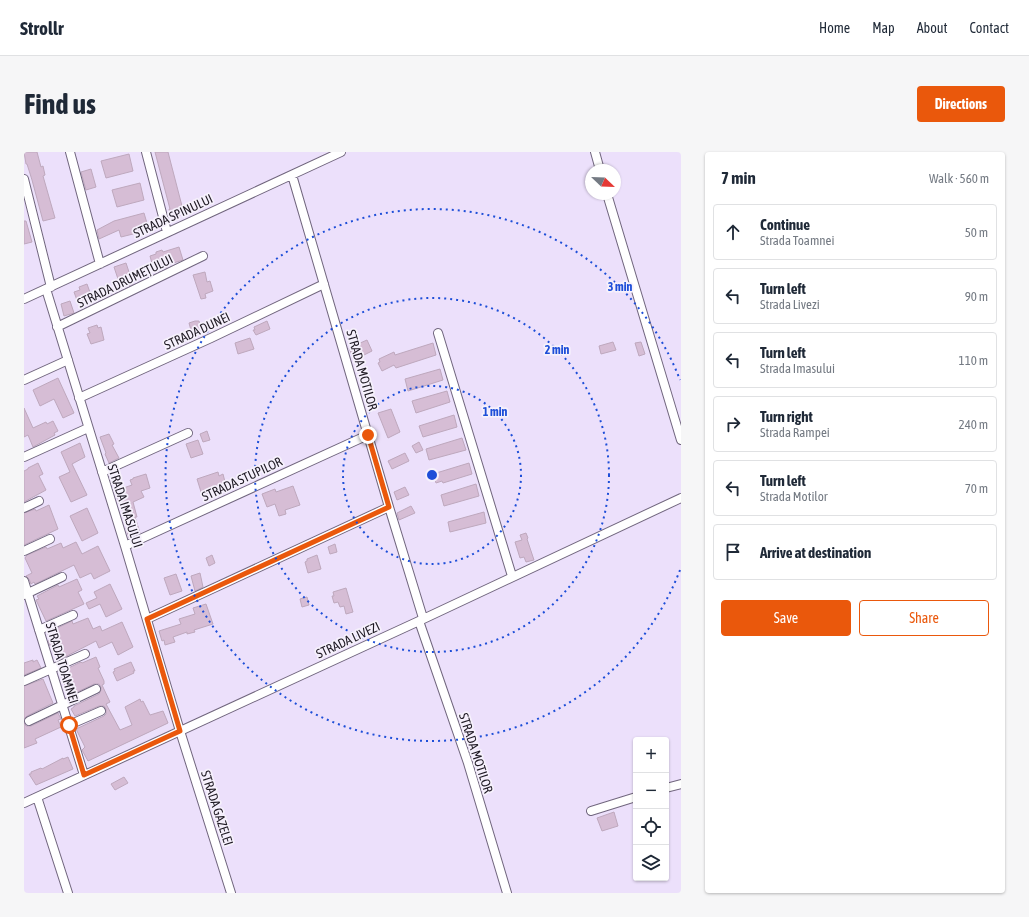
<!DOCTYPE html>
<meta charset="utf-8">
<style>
:root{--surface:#fff;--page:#f6f6f7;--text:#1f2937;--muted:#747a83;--line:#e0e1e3;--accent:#ea580c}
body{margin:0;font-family:"Asap Condensed",sans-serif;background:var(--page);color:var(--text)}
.controls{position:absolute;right:12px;bottom:12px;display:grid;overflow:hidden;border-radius:4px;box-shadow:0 1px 3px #0004}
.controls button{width:36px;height:36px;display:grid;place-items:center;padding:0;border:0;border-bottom:1px solid var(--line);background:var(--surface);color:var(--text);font:20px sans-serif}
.compass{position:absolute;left:561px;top:12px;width:36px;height:36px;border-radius:50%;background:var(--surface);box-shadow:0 1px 3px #0004;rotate:113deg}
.stop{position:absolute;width:12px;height:12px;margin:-9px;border:3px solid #ea580c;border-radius:50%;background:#fff}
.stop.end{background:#ea580c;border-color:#fff;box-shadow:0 1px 4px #0008}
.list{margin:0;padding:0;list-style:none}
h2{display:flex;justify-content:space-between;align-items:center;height:52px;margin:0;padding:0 16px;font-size:17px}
h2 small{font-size:13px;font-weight:400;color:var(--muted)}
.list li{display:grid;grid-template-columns:26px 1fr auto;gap:12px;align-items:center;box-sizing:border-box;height:56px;margin:0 8px 8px;padding:0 8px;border:1px solid var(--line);border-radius:4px}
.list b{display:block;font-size:15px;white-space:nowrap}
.list p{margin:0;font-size:13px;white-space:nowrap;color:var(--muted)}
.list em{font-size:13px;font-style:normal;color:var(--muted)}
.actions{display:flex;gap:8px;padding:12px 16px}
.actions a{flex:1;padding:9px 0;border:1px solid var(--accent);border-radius:4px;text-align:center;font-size:14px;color:var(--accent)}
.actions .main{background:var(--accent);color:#fff}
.icon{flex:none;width:22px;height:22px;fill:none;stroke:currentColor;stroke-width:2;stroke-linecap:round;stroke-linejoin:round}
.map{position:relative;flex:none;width:657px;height:741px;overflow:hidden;border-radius:4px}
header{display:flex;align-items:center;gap:24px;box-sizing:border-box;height:56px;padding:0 20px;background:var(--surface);border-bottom:1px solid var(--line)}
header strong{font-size:19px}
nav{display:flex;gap:22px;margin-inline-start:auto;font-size:14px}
.intro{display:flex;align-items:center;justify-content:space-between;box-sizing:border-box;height:96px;padding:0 24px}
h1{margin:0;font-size:28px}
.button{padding:10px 18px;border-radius:4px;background:var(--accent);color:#fff;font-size:14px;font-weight:700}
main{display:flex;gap:24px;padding:0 24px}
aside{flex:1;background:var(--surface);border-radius:4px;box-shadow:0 1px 3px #0004}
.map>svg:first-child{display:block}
</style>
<header>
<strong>Strollr</strong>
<nav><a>Home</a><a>Map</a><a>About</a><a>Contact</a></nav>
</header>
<div class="intro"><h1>Find us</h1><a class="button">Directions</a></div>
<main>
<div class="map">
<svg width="657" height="741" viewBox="0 0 657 741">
<rect width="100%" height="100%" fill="#ece0fb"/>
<path fill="#d6bdd5" stroke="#bea8bd" d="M0 0H13L17 15 19 14 21 23 19 24 31 66 19 69 8 28 3 12H2Z
M131 0H144L158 54 160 53 162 60 155 62 156 64 147 66 145 57H146Z
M105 2 109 19 82 26 77 9Z
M67 17 72 35 62 38 57 20Z
M116 31 120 48 93 55 88 38Z
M120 61 125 78 97 85 95 78 75 87 73 78 90 69Z
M0 69H2L8 90 0 92Z
M155 95 159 108 143 113 144 115 130 119 126 104 132 102V100L138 98 139 100Z
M102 111 109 132 97 136 90 115Z
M181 120 183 130 186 129 189 139 181 142 182 146 177 147 169 123Z
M63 132 68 146 54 151 50 140 56 138 55 135Z
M46 149 50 161 40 164 37 152Z
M171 169H175L178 179 168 182 165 171Z
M243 169 246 177 232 183 229 178H231L230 175Z
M73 173 74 176 77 175 80 188 67 192 63 182 66 181 64 176Z
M226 186 230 197 214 202 211 191Z
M343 188 348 199 330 208 325 196Z
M589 190 592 198 577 202 575 194Z
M617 190 621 202 615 204 611 191Z
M409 191 412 203 372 216 370 213 358 219 354 211 356 210 355 207 370 200 371 203Z
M416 217 419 228 384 239 381 227Z
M34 226 50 261 39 266 30 247 16 254 9 238Z
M423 239 426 250 392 261 388 249Z
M0 256 9 276 22 270 23 272 29 269 34 279 30 281 31 283 9 295 4 283 0 285Z
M367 257 376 280 364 286 354 261Z
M430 263 433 275 399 285 395 274Z
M183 279 186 288 179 290 176 282Z
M85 282 90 292 88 293 95 306 85 311 81 302 82 301 76 285Z
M438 286 442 298 405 308 402 297Z
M174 288 179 302 167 306 162 292Z
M395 290 399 298 392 301 388 294Z
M56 291 61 305 48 312 63 343 47 350 35 325 46 320 37 300Z
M381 301 385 309 368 317 364 309Z
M14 311 19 322 15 324 22 338 0 350V319L4 317V316Z
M445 311 448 322 419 331 418 329 412 331 409 322Z
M194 320 195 324 199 322 203 338 195 340V338L178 343 173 327Z
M122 322 126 336 117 339 120 345 109 350 113 365H111L116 381 105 386 102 376 104 375 97 351 95 352 91 339 108 333 106 328 109 327V326Z
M452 332 455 344 420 354 417 343Z
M269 334 276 353 261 358 262 362 255 364 251 352 243 355 238 342 251 337 252 340Z
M381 335 385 343 373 348 370 340Z
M25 353 34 377 0 393V361L11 357 12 359Z
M387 354 391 361 375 368 373 361Z
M63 356 74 381 58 389 46 364Z
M460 360 462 371 426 380 424 370Z
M502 381 504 386 503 387 510 408 502 410 500 405 496 406 491 390 498 388 496 383Z
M52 390 58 402 74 394 86 419 70 427 67 421 56 426 50 413 11 432 10 430 7 432 5 427 2 424 8 421 1 406 3 403 22 395 23 397 37 391 39 396Z
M311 392 313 400 306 402 304 395Z
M188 403 191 411 185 414 182 406Z
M293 403 297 417 284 421 281 410 283 409V407Z
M176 421 179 435 171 439 167 424Z
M152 422 158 439 146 443 140 426Z
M53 427 58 438 54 440 60 452 22 469 12 448 15 447 13 444 34 433 35 435Z
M86 432 98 457 82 465 76 452 65 457 62 451 73 446 70 440Z
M322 436 329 460 322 462 320 454 316 455 314 450 310 451 308 444H310L309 440Z
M283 445 285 453 278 455 276 447Z
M182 452 189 472 170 478 171 480 163 482V480L149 485 151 490 141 493 140 488 138 489 135 479 157 472 155 467 171 462 169 456Z
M64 466 69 477 76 474 78 479 98 470 109 495 94 503 88 490 75 496 72 489 35 508 28 493 26 494 24 489 27 487 24 482 27 481V479L48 469 49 472Z
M72 505 76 515 74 516 80 529V532L78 533 86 550 82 552 96 578 108 573 101 555 116 547 117 550 119 549 126 563 139 559 144 571 64 609 58 598 61 595 52 577 80 564 82 562V557L80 554H75L51 564 47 557 50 555V554L75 542 77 538V535L75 532H70L45 544 36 520 57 510 58 511Z
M9 508V510L13 508 17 516 0 523V511Z
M107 510 111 519H109L110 521 93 529 89 520 91 519 90 517Z
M19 527 29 551 3 564 0 567V534Z
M34 561 37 567 34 568 37 575 11 587 13 591 0 596V571L2 574H7Z
M44 605 49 617 12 633 5 622H7V620L17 616 18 617 39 606V607Z
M100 625 104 631 91 638 87 632Z
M590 660 594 674 578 679 573 666Z"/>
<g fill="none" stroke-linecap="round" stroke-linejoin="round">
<defs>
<path id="street" d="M46 0 76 112
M122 0 143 80
M571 0 576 18
M268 23 365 355 399 466
M0 27 27 135
M583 42 657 288
M22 137 101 394 156 579 207 741
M0 147 317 0
M33 175 179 104
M414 181 488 424
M0 228 44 208
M55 246 187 186 300 132
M0 305 64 276
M78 320 164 281
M0 356 15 349
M101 394 344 283
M0 399 26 387
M0 429 60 623
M0 443 38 425
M123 467 365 355
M395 469 444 611 483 741
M15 478 49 463
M0 529 61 502
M5 569 72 537
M45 573 77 559
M642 636 657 632
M13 645 44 741
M0 651 395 469 657 346
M567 659 612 645"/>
</defs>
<use href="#street" stroke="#71667e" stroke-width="10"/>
<use href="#street" stroke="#fff" stroke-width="8"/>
</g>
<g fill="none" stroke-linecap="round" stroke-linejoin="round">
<path stroke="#ea580c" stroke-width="5" d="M45 573 60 623 156 579 123 467 365 355 344 283"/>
</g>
<g fill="none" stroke="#1d4ed8" stroke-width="2" stroke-dasharray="2 4">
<circle cx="408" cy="323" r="89"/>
<circle cx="408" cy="323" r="177"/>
<path d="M656 418A266 266 0 1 1 656 228"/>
</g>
<g text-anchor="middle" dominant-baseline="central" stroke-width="3.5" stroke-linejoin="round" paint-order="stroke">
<g font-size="13" fill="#1e1923" stroke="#f6f1fc">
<text transform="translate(149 64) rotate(-25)">STRADA SPINULUI</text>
<text transform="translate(101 129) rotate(-26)">STRADA DRUMEȚULUI</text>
<text transform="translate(173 179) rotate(-25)">STRADA DUNEI</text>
<text transform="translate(338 218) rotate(74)">STRADA MOTILOR</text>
<text transform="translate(218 327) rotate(-25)">STRADA STUPILOR</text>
<text transform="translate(101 354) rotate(72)">STRADA IMASULUI</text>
<text transform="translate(324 488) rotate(-25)">STRADA LIVEZI</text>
<text transform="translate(38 511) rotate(73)">STRADA TOAMNEI</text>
<text transform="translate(452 601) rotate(72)">STRADA MOTILOR</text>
<text transform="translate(193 656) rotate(72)">STRADA GAZELEI</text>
</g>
</g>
<circle cx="408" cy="323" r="6" fill="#1d4ed8" stroke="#f6f1fc" stroke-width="2"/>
<g font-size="12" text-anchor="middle" font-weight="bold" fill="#1d4ed8" stroke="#f6f1fc" stroke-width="3.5" stroke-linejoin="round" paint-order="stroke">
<text x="596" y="139">3 min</text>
<text x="533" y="202">2 min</text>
<text x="471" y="264">1 min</text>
</g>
</svg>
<div class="controls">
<button>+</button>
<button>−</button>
<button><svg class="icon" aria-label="locate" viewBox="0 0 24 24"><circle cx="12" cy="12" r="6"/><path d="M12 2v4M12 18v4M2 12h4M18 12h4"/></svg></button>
<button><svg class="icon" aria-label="layers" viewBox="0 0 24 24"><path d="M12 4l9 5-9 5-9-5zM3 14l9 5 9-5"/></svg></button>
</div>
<svg class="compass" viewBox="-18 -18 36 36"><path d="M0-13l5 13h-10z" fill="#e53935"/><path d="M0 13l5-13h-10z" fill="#747a83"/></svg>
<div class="stop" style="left:45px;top:573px"></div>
<div class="stop end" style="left:344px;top:283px"></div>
</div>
<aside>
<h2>7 min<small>Walk · 560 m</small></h2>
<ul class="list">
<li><svg class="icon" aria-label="ahead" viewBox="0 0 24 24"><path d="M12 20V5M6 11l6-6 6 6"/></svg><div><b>Continue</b><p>Strada Toamnei</p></div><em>50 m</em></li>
<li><svg class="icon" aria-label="left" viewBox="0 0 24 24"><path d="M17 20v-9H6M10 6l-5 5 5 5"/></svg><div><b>Turn left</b><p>Strada Livezi</p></div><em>90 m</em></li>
<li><svg class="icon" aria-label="left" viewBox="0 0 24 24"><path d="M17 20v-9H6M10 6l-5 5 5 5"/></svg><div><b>Turn left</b><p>Strada Imasului</p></div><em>110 m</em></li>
<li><svg class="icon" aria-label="right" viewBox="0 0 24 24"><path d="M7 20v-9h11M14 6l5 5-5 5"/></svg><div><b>Turn right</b><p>Strada Rampei</p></div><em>240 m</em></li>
<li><svg class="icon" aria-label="left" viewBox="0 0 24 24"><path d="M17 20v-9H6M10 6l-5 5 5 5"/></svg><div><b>Turn left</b><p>Strada Motilor</p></div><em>70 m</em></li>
<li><svg class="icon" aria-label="arrive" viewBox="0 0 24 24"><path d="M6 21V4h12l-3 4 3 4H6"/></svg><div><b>Arrive at destination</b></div></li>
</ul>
<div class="actions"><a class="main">Save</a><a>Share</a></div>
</aside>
</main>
